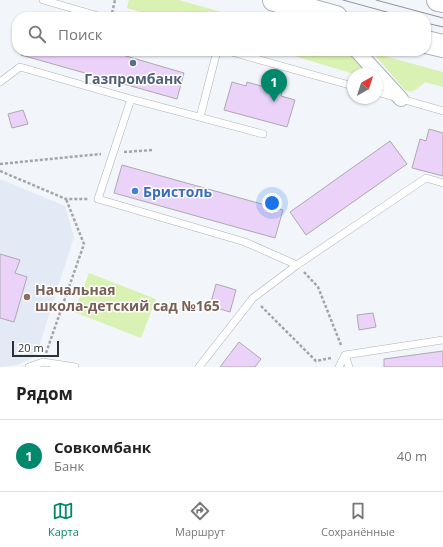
<!DOCTYPE html>
<html lang="ru">
<meta charset="utf-8">
<style>
:root{--surface:#fff;--page:#f2f2f2;--text:#222;--muted:#767676;--line:#e0e0e0;--accent:#00886d}
body{margin:0;font-family:"Open Sans",sans-serif;background:var(--page);color:var(--text)}
.compass{position:absolute;left:347px;top:68px;width:36px;height:36px;border-radius:50%;background:var(--surface);box-shadow:0 1px 3px #0004;rotate:39deg}
.scale{position:absolute;left:12px;bottom:10px;width:47px;box-sizing:border-box;padding-left:4px;border:2px solid #2f3032;border-top:0;font-size:11px;line-height:14px;white-space:nowrap;color:#2f3032;-webkit-text-stroke:3px #fff;paint-order:stroke}
.you{position:absolute;left:272px;top:203px;width:14px;height:14px;margin:-10px;border:3px solid #fff;border-radius:50%;background:#1a73e8;box-shadow:0 0 0 6px #1a73e833}
.badge{display:grid;place-items:center;width:26px;height:26px;border-radius:50%;background:var(--accent);color:#fff;font-size:13px;font-weight:700}
.pin{position:absolute;translate:-50% -33px;filter:drop-shadow(0 1px 2px #0008)}
.pin::after{content:'';position:absolute;top:21px;width:14px;height:12px;background:inherit;clip-path:polygon(0 0,100% 0,50% 100%)}
.list{margin:0;padding:0;list-style:none}
h2{display:flex;justify-content:space-between;align-items:center;height:52px;margin:0;padding:0 16px;font-size:17px}
h2 small{font-size:13px;font-weight:400;color:var(--muted)}
.list li{display:grid;grid-template-columns:26px 1fr auto;gap:12px;align-items:center;box-sizing:border-box;height:72px;padding:0 16px;border-top:1px solid var(--line)}
.list b{display:block;font-size:15px;white-space:nowrap}
.list p{margin:0;font-size:13px;white-space:nowrap;color:var(--muted)}
.list em{font-size:13px;font-style:normal;color:var(--muted)}
.icon{flex:none;width:22px;height:22px;fill:none;stroke:currentColor;stroke-width:2;stroke-linecap:round;stroke-linejoin:round}
.map{position:relative;flex:none;width:443px;height:367px;overflow:hidden}
.search{position:absolute;background:var(--surface);box-shadow:0 1px 3px #0004;left:12px;right:12px;top:12px;height:44px;display:flex;align-items:center;gap:10px;box-sizing:border-box;padding:0 14px;border-radius:16px;color:var(--muted);font-size:15px}
.sheet{height:124px;background:var(--surface)}
nav{display:flex;justify-content:space-around;align-items:center;box-sizing:border-box;height:56px;border-top:1px solid var(--line);background:var(--surface);font-size:11px;color:var(--muted)}
nav a{display:grid;justify-items:center;gap:2px}
nav .on{color:var(--accent)}
.map>svg:first-child{display:block}
</style>
<div class="map">
<svg width="443" height="367" viewBox="0 0 443 367">
<rect width="100%" height="100%" fill="#f2f5fa"/>
<path fill="#e3eaf5" d="M0 179 65 206 74 237 36 356 17 365 2 367H0Z"/>
<path fill="#d9f1b2" d="M129 0H179L239 17H158L127 8Z
M278 51H350L369 74H354Z
M373 53 443 72V87L425 82C418 88 413 95 404 89Z
M89 273 156 299 141 338 74 312Z"/>
<path fill="#ebd2f9" stroke="#aca9ae" d="M22 51H109L184 73 177 99 21 55Z
M232 82 246 86 247 82 282 92 281 96 295 100 287 127 224 110Z
M23 110 28 124 12 128 8 114Z
M429 129 443 133V176L412 168 420 139 426 141Z
M390 141 407 164 306 235 290 212Z
M122 165 283 210 275 238 114 193Z
M0 254 20 260 15 273 27 277 14 322 0 318Z
M216 284 236 290 230 312 210 306Z
M373 313 376 327 359 330 357 315Z
M239 342 261 359 255 367H220Z
M443 351V367H384V359Z"/>
<g fill="none" stroke-linecap="round" stroke-linejoin="round">
<defs>
<path id="service" d="M43 0 102 17
M228 51 353 86
M0 82 20 67 131 99 263 134
M377 92 443 111
M131 99 98 199 245 242 297 265
M200 117 217 51
M345 355 349 367
M29 367 43 362 75 367
M199 367 253 298 297 265 426 178 443 183
M339 367 345 355 443 340"/>
<path id="minor" d="M357 51 401 99"/>
<path id="trunk" d="M274 0 336 17
M438 0 443 1
M426 42 443 46"/>
</defs>
<use href="#service" stroke="#afb2b7" stroke-width="8"/>
<use href="#minor" stroke="#afb2b7" stroke-width="16"/>
<use href="#trunk" stroke="#afb2b7" stroke-width="24"/>
<path stroke="#a3a5a9" stroke-width="2.5" stroke-dasharray="3 2" stroke-linecap="butt" d="M112 13 115 0
M124 152 153 150
M0 164 101 154
M0 171 66 199H88
M304 272 318 287 341 345
M261 306 316 361 331 358
M46 353 84 244 66 199"/>
<use href="#service" stroke="#fff" stroke-width="7"/>
<use href="#minor" stroke="#fff" stroke-width="14"/>
<use href="#trunk" stroke="#fff" stroke-width="22"/>
<path stroke="#919396" stroke-width="1" d="M343 0 405 17
M376 0 443 18
M426 23 443 27"/>
</g>
<circle fill="#5c6f8a" stroke="#fff" stroke-width="1.5" cx="133" cy="63" r="4"/>
<circle fill="#3f7fe0" stroke="#fff" stroke-width="1.5" cx="135" cy="191" r="4"/>
<circle fill="#8d6e63" stroke="#fff" stroke-width="1.5" cx="27" cy="297" r="4"/>
<g text-anchor="middle" dominant-baseline="central" stroke-width="3" stroke-linejoin="round" paint-order="stroke">
<g font-size="14" font-weight="bold" fill="#4e5e75" stroke="#fff">
<text x="133" y="78">Газпромбанк</text>
</g>
<g font-size="14" font-weight="bold" fill="#366cbe" stroke="#fff" text-anchor="start">
<text x="143" y="191">Бристоль</text>
</g>
<g font-size="14" font-weight="bold" fill="#785e54" stroke="#fff" text-anchor="start">
<text x="35" y="289">Начальная<tspan x="35" dy="16">школа-детский сад №165</tspan></text>
</g>
</g>
</svg>
<svg class="compass" viewBox="-18 -18 36 36"><path d="M0-13l5 13h-10z" fill="#e53935"/><path d="M0 13l5-13h-10z" fill="#767676"/></svg>
<div class="scale">20 m</div>
<div class="you"></div>
<div class="pin badge" style="left:274px;top:102px">1</div>
<div class="search"><svg class="icon" aria-label="search" viewBox="0 0 24 24"><circle cx="10" cy="10" r="6"/><path d="M15 15l6 6"/></svg>Поиск</div>
</div>
<section class="sheet">
<h2>Рядом<small></small></h2>
<ul class="list">
<li><span class="badge">1</span><div><b>Совкомбанк</b><p>Банк</p></div><em>40 m</em></li>
</ul>
</section>
<nav>
<a class="on"><svg class="icon" aria-label="map" viewBox="0 0 24 24"><path d="M3 6l6-2 6 2 6-2v14l-6 2-6-2-6 2zM9 4v14M15 6v14"/></svg>Карта</a>
<a><svg class="icon" aria-label="directions" viewBox="0 0 24 24"><path d="M12 3l9 9-9 9-9-9zM9 14v-3h6M13 9l2 2-2 2"/></svg>Маршрут</a>
<a><svg class="icon" aria-label="saved" viewBox="0 0 24 24"><path d="M7 4h10v16l-5-4-5 4z"/></svg>Сохранённые</a>
</nav>
